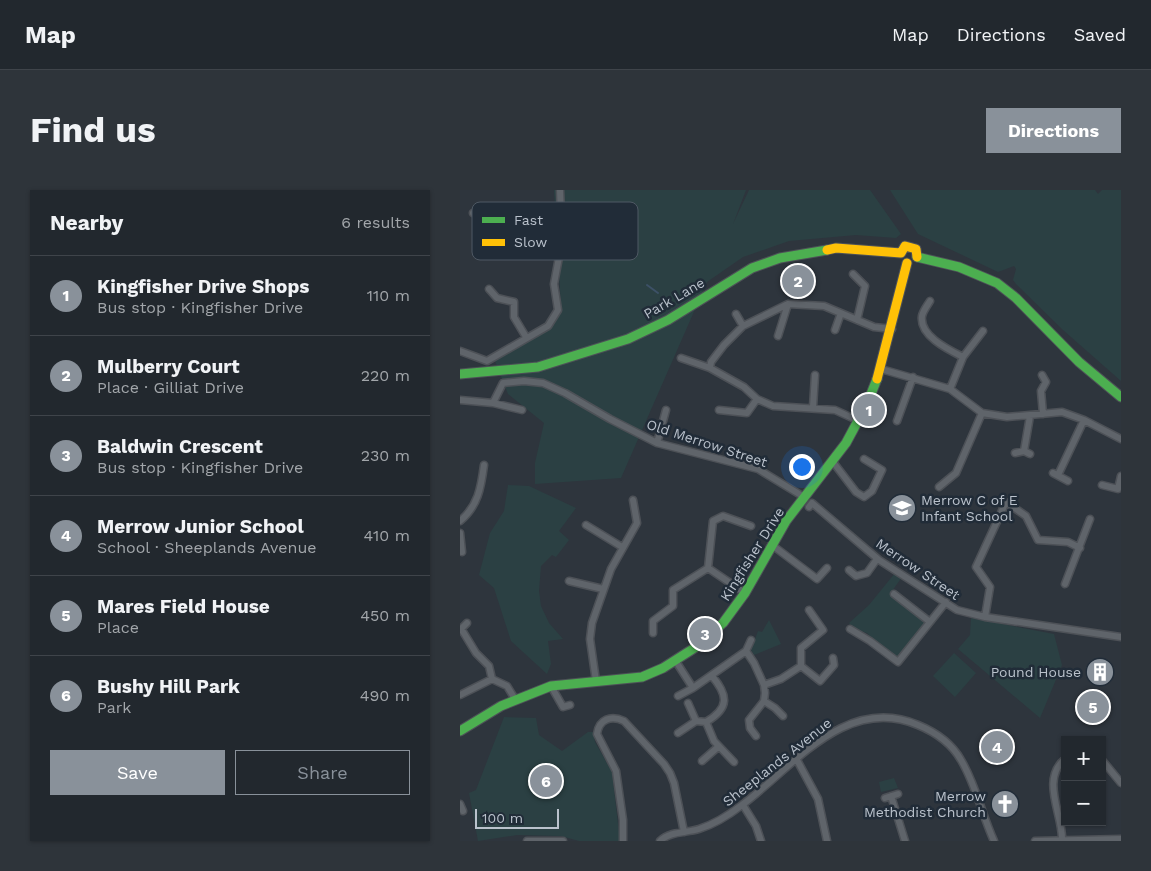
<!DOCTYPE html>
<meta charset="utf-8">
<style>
:root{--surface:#22282e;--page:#2e343a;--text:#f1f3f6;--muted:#a2a6aa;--line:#3f444a;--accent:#89919a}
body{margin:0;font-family:"Work Sans",sans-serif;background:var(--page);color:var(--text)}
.controls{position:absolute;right:15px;bottom:15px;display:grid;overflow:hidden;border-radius:0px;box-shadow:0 1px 4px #0004}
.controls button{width:45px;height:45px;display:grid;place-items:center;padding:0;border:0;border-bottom:1px solid var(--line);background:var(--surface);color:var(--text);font:25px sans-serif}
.scale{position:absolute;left:15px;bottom:12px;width:84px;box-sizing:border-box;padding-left:5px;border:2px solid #bac2cc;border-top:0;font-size:14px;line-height:18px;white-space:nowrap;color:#bac2cc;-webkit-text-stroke:4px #212c38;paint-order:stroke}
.you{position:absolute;left:341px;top:276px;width:18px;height:18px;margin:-12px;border:4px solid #fff;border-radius:50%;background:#1a73e8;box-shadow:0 0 0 8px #1a73e833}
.badge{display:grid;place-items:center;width:32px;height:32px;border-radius:50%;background:var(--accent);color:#fff;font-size:16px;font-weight:700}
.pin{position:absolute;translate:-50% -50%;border:2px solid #fff;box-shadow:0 1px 5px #0006}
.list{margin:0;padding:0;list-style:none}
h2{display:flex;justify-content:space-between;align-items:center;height:65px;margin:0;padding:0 20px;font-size:21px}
h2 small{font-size:16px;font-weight:400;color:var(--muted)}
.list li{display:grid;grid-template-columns:32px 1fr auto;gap:15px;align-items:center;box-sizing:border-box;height:80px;padding:0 20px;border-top:1px solid var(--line)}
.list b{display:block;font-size:19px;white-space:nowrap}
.list p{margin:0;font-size:16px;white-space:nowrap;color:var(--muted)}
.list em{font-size:16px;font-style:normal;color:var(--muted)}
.actions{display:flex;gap:10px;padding:15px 20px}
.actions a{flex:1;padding:11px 0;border:1px solid var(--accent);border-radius:0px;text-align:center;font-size:18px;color:var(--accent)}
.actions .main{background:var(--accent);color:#fff}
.map{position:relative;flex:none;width:661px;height:651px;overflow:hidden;border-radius:0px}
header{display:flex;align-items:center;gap:30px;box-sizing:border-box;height:70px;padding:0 25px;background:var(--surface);border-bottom:1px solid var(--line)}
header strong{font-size:24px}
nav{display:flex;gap:28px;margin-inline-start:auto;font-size:18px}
.intro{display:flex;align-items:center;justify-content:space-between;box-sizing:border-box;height:120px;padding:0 30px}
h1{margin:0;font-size:35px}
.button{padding:12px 22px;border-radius:0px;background:var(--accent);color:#fff;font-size:18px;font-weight:700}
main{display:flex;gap:30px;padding:0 30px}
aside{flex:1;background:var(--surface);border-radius:0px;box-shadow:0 1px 4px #0004}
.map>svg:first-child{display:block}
</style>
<header>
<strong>Map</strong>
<nav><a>Map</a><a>Directions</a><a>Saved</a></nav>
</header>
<div class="intro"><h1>Find us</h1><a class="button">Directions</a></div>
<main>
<aside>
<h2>Nearby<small>6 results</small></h2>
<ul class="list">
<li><span class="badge">1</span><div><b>Kingfisher Drive Shops</b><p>Bus stop · Kingfisher Drive</p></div><em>110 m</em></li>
<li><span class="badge">2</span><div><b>Mulberry Court</b><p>Place · Gilliat Drive</p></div><em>220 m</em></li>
<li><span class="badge">3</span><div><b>Baldwin Crescent</b><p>Bus stop · Kingfisher Drive</p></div><em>230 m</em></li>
<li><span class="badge">4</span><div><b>Merrow Junior School</b><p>School · Sheeplands Avenue</p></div><em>410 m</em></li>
<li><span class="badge">5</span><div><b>Mares Field House</b><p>Place</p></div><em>450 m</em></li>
<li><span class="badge">6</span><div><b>Bushy Hill Park</b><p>Park</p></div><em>490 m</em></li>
</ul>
<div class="actions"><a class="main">Save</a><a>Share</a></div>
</aside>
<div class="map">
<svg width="661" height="651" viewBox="0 0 661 651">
<rect width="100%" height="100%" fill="#2e353d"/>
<path fill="#2b4043" d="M94 0H286L273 34 289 0H410L441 44 436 48 396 45 329 51 283 67 247 92 161 288 75 294V273L84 233 48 204 35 171 94 135 101 117Z
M430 0H635L638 4 642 0H661V191L603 140 556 94 553 90 556 79 554 76 538 82 458 44Z
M48 295 69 296 116 318 99 341 109 350 96 367 92 365 81 376 79 401 81 416 89 433 103 449 88 451 91 474 87 484 51 451 34 398 19 385 30 343 44 321Z
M435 383 442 387 430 404 467 433 438 469 418 454 407 443 396 440 389 433 409 415Z
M511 428 594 444 602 475 580 528 498 459 510 445Z
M309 430 321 454 294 465 291 460 298 441 302 442Z
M494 463 516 483 495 507 473 486Z
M44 527 76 528 79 545 102 561 128 542H133L135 552 152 582 160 651H119L101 646 57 645 18 651 9 603 16 600Z
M434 588 438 598 421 602 419 592Z"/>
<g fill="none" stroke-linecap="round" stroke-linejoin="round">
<path stroke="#3d5167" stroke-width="2" d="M187 95 198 103"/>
<defs>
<path id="street" d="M13 23H102
M393 84 405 96 397 130
M29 99 37 108 54 112V127L66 147
M470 111C467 116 463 121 462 126 459 146 489 160 503 167L523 141
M276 124 283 136
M375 140 381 123
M318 146 328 114
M0 161 27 171 88 136 98 120 94 94 102 51 100 0
M221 168 250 178 284 197 297 209 313 216 375 220 399 231
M250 178 251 172 264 155 283 136 328 114 364 116 414 137 432 139
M421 179 490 199 522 223 547 227 602 222 624 230 661 249
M582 185 586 192 581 201 583 224
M490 199 503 167
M0 210 33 213 62 220
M33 213 43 193 64 191 83 193 105 203 150 229 197 253 298 279 344 307
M353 217 355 185
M259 220 287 223 297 209
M437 231 453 187
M197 253 206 220
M564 261 570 226
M555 263 564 261 570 264
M373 272 396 302 404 307 412 301 422 280 404 269
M593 283 608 291
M598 285 624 230
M642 295 658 299 661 286
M479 297 496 283 522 223
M349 317 352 313 419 370 497 420 525 427 661 447
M0 331C18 316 21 298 24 275
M126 335 162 357
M0 343 2 362
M312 355 357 389 367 378
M389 380 396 386 407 383 417 369
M109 391 143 399
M605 394 630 329
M285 403 248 378 253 331 263 326 291 336
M434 404 470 432
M525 427 530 397 516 377 546 312 566 326 578 350 608 352 620 358
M390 439 410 451 438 472 486 412
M0 440 7 433
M2 440 16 463 29 476 32 489
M193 443V431L213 416V400L248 378
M286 461 294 473 304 495 305 503 304 511 289 530 290 538 296 546
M286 461 291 450
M215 470 233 498 286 461
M341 476V458L363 440 349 420
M252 486C268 505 270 518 246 532L254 551 274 572
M136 491 130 449 132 433 151 379 177 333 173 310
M304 495 321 489 341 476 360 491 374 475 373 468
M91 496 103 517 110 515
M0 505 32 489 47 496 55 509
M218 506 233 498
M304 511 315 518 323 526
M228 513 236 531 246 532
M218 543 236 531
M337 570 358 609 367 651
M642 570 661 593
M242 571 258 557
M431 606 445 651
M425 608 438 604
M0 614 3 621
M283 615 296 636 301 651
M602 650C603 624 580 590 605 569
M67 651H103
M163 651V630L156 581 137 544C139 529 151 525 164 531L204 574 210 583 214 593 224 642
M200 651C210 641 226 643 239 639 255 634 269 625 282 615 333 577 386 504 458 535 475 542 492 554 501 570 516 595 522 625 534 651
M575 651 661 649"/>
<path id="fast" d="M457 67 499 77 537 93 556 108 619 172 661 207
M0 184 78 177 168 149 208 130 292 78 320 68 367 60
M0 541 41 516 91 496 182 487 203 478 236 457 263 433 285 403 326 331 386 253 407 214 417 189"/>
<path id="slow" d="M367 60 376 58 441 63
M441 63 445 56 456 59 457 67
M417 189 447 73"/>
</defs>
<use href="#street" stroke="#4d5157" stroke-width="9"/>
<use href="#fast" stroke="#4d5157" stroke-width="11"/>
<use href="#slow" stroke="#4d5157" stroke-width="11"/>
<use href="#street" stroke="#5f646a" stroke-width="6"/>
<use href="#fast" stroke="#4caf50" stroke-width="9"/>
<use href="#slow" stroke="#ffc107" stroke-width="9"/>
</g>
<defs>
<symbol id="school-disc" viewBox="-11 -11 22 22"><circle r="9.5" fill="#89919a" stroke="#212c38"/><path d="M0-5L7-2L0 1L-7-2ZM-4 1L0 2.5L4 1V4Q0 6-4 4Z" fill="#fff"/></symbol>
<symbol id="building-disc" viewBox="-11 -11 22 22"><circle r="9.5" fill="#89919a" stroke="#212c38"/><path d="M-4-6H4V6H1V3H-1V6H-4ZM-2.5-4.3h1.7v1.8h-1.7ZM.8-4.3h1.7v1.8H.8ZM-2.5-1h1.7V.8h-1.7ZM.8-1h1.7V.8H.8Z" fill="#fff"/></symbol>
<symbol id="church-disc" viewBox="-11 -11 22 22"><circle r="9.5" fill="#89919a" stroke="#212c38"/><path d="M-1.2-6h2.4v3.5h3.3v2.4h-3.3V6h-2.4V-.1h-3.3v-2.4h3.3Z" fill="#fff"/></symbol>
</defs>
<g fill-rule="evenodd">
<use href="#school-disc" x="426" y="302" width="32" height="32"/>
<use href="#building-disc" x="624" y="466" width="32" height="32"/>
<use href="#church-disc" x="529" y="598" width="32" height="32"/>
</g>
<g text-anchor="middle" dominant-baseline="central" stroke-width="5" stroke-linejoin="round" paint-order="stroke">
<g font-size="14" fill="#bac2cc" stroke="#212c38">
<text transform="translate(214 108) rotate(-30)">Park Lane</text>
<text transform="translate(247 253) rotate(18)">Old Merrow Street</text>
<text transform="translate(292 364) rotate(-58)">Kingfisher Drive</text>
<text transform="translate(458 379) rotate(34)">Merrow Street</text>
<text transform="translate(317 572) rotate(-38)">Sheeplands Avenue</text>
</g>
<g font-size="14" fill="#bac2cc" stroke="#212c38" text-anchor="end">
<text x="461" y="310" text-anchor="start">Merrow C of E<tspan x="461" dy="16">Infant School</tspan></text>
<text x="621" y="482">Pound House</text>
<text x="526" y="606">Merrow<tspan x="526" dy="16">Methodist Church</tspan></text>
</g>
</g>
<rect x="12" y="12" width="166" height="58" rx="8" fill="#212c38" stroke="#4f5964" stroke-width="1"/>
<rect x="22" y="27" width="23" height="6" fill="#4caf50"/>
<rect x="22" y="49" width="23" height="7" fill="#ffc107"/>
<g font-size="14" fill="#bac2cc">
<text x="54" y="35">Fast</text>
<text x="54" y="57">Slow</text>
</g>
</svg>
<div class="controls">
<button>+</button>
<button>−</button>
</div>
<div class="scale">100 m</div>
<div class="you"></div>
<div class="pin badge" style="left:409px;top:220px">1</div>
<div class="pin badge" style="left:338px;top:91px">2</div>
<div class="pin badge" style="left:245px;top:444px">3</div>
<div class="pin badge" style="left:537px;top:557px">4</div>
<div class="pin badge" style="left:633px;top:517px">5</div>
<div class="pin badge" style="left:86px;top:591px">6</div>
</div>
</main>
